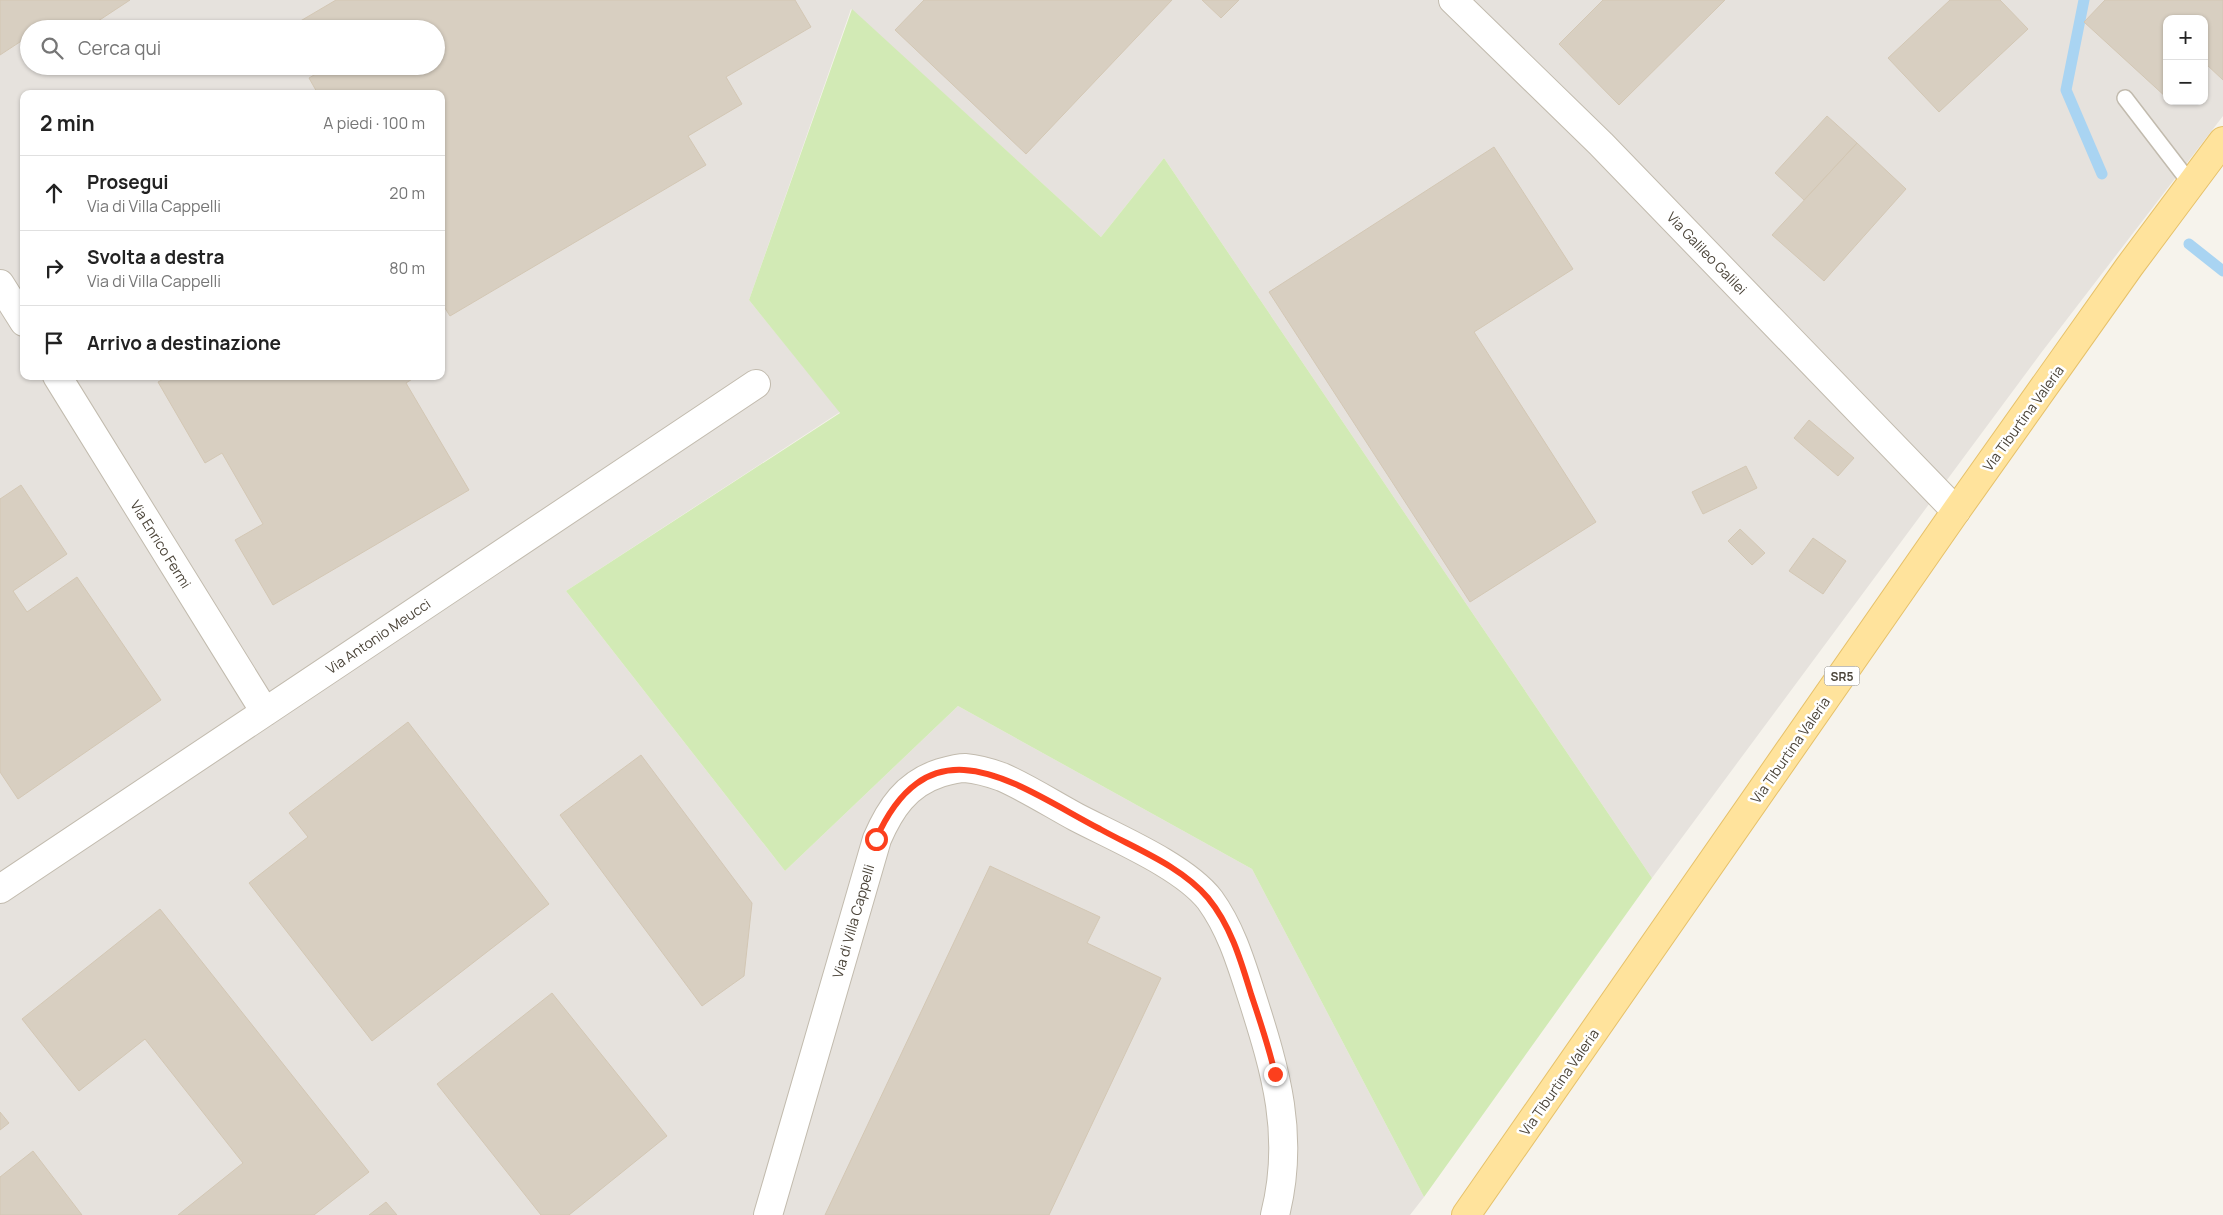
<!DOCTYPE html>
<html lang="it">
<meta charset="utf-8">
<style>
:root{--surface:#fff;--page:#f6f6f6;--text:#222;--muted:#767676;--line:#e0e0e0}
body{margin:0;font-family:Manrope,sans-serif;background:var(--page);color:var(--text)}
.controls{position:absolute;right:15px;top:15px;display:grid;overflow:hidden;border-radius:10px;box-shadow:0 1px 4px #0004}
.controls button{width:45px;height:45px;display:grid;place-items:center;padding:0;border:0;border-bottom:1px solid var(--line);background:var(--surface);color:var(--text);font:25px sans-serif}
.stop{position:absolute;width:15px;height:15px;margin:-11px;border:4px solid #fc3f1d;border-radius:50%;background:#fff}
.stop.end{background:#fc3f1d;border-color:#fff;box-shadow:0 1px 5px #0008}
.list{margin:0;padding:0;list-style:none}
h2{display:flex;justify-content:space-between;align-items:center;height:65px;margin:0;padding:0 20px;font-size:21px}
h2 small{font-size:16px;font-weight:400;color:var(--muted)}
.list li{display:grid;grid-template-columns:32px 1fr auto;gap:15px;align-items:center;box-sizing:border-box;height:75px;padding:0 20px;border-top:1px solid var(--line)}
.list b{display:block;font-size:19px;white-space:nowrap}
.list p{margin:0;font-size:16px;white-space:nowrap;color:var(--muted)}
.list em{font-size:16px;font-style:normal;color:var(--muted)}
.icon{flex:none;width:28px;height:28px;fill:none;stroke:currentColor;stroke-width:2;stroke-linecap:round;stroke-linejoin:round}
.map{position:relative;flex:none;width:2223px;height:1215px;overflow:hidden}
.search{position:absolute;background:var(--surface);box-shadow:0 1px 4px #0004;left:20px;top:20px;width:425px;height:55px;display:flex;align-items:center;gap:12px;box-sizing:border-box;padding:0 18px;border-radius:28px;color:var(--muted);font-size:19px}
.panel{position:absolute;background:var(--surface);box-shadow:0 1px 4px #0004;left:20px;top:90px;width:425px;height:290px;border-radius:10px}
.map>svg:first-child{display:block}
</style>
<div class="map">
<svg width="2223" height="1215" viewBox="0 0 2223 1215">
<rect width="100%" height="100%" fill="#f6f3ec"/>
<path fill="#e6e2dd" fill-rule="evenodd" d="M0 0H2223V116L2041 353 1652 878 1164 158 1101 237 851 9 749 300 840 412 566 591 785 871 958 706 1252 869 1424 1197 1410 1215H0ZM2167 19H2204V101H2167ZM29 29H436V66H29ZM24 94H441V376H24Z"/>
<path fill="#d2eab5" d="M852 9 1101 237 1164 158 1652 878 1424 1197 1252 869 958 706 785 871 566 591 840 413 749 300Z"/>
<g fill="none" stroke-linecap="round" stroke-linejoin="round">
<path stroke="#a9d4f2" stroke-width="11" d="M2084 0 2066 90 2102 174
M2189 244 2223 271"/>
</g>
<path fill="#d8cfc1" stroke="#d3c7b4" d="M0 0H130L86 29H48L45 25 40 29H29V36L0 55Z
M336 0H795L811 27 726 77 742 104 688 136 706 165 450 316 441 302V94H318L309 78 324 69 323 66H436V29H301L297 23Z
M924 0H1172L1026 154 895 30Z
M1202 0H1239L1221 18Z
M1603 0H1725L1619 105 1559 44Z
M1950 0H2000L2028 29 1939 112 1888 58Z
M2105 0H2223V80L2206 64 2204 67V19H2167V98L2084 22Z
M1827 116 1857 143 1804 200 1775 173Z
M1857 143 1906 189 1824 281 1772 235Z
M1494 147 1573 269 1474 332 1596 522 1470 602 1269 292Z
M169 376H417L406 383 469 490 273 605 235 540 263 524 222 453 205 463 158 382Z
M1809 420 1854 458 1838 476 1794 438Z
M1746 466 1757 488 1703 514 1692 492Z
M21 485 67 554 13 591 27 612 77 577 161 700 18 799 0 772V499Z
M1740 529 1765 553 1752 565 1728 541Z
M1813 538 1846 561 1823 594 1789 571Z
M408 722 549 904 372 1041 249 883 308 837 289 813Z
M641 755 752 903 744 976 702 1006 560 815Z
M990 866 1100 917 1087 943 1161 978 1049 1215H825Z
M160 909 369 1172 314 1215H178L243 1163 145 1039 79 1091 22 1019Z
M552 993 667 1136 569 1215H541L437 1084Z
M0 1112 9 1123 0 1130Z
M33 1151 82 1215H0V1177Z
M386 1202 397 1215H369Z"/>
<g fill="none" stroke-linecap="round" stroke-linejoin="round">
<defs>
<path id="lane" d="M2125 98 2191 184"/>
<path id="street" d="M1453 0 1601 144 1956 511
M0 284 24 322
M57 376 265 712
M0 889 756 384
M768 1215 877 839C890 809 906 784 940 773 947 771 957 768 965 768 977 769 991 773 1002 777 1027 788 1052 804 1076 817 1114 837 1184 866 1210 900 1231 929 1241 963 1252 997 1276 1072 1295 1136 1275 1215"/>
<path id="primary" d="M1466 1215 1956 511 2129 267 2223 141"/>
</defs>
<use href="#lane" stroke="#c2bbae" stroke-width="18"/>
<use href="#street" stroke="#c2bbae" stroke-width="30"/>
<use href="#primary" stroke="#e6c16a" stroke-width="30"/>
<use href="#lane" stroke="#fff" stroke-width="15"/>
<use href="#street" stroke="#fff" stroke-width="28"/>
<use href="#primary" stroke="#ffe39c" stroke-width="28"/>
</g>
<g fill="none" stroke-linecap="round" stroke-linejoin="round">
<path stroke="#fc3f1d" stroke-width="6" d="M876 839C931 716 1018 786 1100 829 1136 849 1181 866 1208 898 1231 926 1241 961 1251 994 1260 1021 1269 1047 1275 1074"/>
</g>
<g text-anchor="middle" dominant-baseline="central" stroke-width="5" stroke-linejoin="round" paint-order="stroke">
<rect fill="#fff" stroke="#817c74" stroke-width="1" x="1824.5" y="666.5" width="35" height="19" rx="4"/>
<g font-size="12" font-weight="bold" fill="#4b4439">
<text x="1842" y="676">SR5</text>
</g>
<g font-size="14" fill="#4b4439" stroke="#fff">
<text transform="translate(1707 253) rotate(46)">Via Galileo Galilei</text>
<text transform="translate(2023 418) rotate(-54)">Via Tiburtina Valeria</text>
<text transform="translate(161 544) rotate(58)">Via Enrico Fermi</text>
<text transform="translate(378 636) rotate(-34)">Via Antonio Meucci</text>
<text transform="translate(1790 750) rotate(-55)">Via Tiburtina Valeria</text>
<text transform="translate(853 921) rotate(-74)">Via di Villa Cappelli</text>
<text transform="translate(1559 1082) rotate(-55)">Via Tiburtina Valeria</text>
</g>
</g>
</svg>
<div class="controls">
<button>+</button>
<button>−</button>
</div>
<div class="stop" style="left:876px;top:839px"></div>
<div class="stop end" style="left:1275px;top:1074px"></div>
<div class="search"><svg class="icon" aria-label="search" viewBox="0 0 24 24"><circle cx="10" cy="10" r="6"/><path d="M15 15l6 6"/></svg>Cerca qui</div>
<section class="panel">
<h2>2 min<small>A piedi · 100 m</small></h2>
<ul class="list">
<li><svg class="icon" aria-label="ahead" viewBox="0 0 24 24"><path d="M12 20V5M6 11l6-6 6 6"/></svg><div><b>Prosegui</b><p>Via di Villa Cappelli</p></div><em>20 m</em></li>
<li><svg class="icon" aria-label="right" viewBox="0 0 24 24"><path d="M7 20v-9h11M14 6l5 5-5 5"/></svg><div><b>Svolta a destra</b><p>Via di Villa Cappelli</p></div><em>80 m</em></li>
<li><svg class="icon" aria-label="arrive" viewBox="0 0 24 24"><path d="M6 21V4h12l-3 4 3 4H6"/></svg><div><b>Arrivo a destinazione</b></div></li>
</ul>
</section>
</div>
